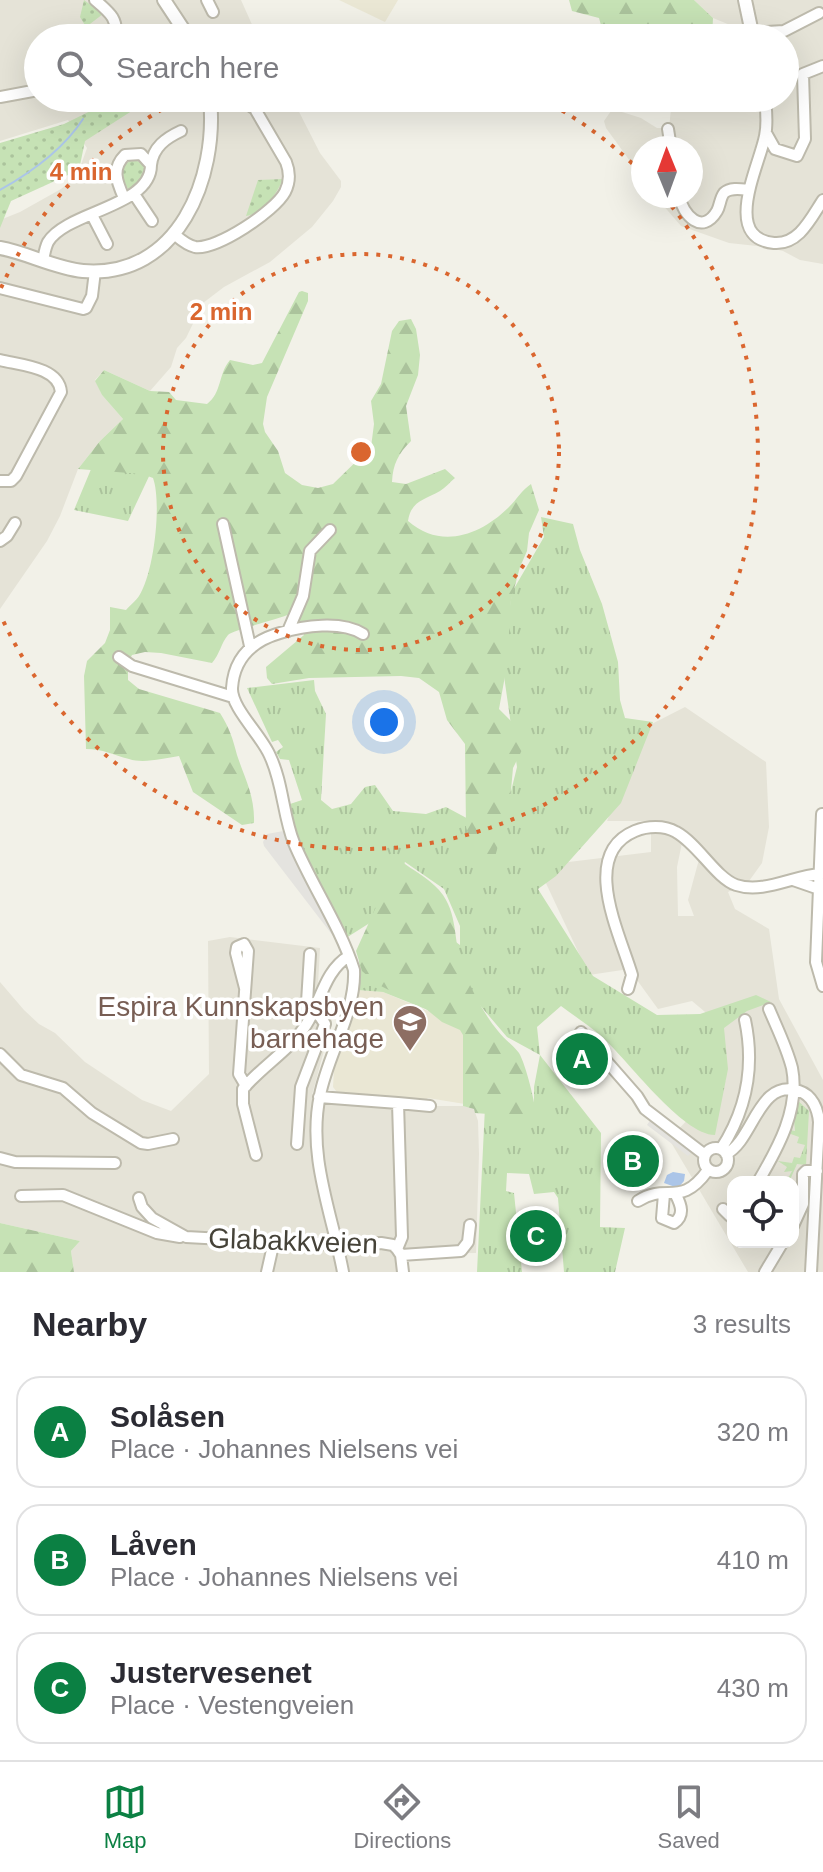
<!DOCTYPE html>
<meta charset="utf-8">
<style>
:root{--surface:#fff;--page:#f7f7f7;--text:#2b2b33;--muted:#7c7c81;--line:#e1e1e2;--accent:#0b8043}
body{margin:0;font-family:Helvetica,sans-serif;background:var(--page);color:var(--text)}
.controls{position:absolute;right:24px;bottom:24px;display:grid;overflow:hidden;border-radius:16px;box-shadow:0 8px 32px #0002}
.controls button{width:72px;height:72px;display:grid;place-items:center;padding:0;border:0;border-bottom:2px solid var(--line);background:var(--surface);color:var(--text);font:40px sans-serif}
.compass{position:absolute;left:631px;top:136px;width:72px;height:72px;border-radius:50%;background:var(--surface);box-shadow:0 8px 32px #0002;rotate:359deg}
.you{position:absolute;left:384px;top:722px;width:28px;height:28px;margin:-20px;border:6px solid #fff;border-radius:50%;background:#1a73e8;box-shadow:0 0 0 12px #1a73e833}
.badge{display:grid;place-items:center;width:52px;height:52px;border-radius:50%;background:var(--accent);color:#fff;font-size:26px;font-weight:700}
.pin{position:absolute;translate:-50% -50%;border:4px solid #fff;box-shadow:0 2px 8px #0006}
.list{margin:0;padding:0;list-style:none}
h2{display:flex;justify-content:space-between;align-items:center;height:104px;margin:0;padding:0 32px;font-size:34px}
h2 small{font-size:26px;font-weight:400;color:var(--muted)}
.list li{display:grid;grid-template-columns:52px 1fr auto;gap:24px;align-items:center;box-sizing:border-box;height:112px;margin:0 16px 16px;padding:0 16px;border:2px solid var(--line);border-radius:24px}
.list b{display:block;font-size:30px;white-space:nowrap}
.list p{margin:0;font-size:26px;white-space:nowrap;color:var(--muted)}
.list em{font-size:26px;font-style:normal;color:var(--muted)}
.icon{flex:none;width:44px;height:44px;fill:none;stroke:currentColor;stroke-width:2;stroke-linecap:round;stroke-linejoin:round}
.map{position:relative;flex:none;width:823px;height:1272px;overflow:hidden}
.search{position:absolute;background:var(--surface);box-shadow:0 8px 32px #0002;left:24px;right:24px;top:24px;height:88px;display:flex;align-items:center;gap:20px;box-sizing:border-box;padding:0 28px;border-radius:44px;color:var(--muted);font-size:30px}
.sheet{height:488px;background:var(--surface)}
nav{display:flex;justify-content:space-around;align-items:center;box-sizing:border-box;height:112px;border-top:2px solid var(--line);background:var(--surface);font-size:22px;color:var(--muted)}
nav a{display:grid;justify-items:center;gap:4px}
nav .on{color:var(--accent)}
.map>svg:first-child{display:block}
</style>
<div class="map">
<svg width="823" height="1272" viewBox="0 0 823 1272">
<defs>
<pattern id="grass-tufts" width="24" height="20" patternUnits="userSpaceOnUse" patternTransform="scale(2)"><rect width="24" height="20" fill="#c6e2b5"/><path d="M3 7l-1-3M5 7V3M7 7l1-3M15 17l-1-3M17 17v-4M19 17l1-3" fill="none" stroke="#abc39c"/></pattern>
<pattern id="forest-firs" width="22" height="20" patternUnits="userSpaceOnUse" patternTransform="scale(2)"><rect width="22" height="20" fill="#c6e2b5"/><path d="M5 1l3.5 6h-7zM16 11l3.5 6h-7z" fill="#abc39c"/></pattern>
<pattern id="park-dots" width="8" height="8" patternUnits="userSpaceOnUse" patternTransform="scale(2)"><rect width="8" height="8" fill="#c6e2b5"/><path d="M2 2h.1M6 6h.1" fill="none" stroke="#abc39c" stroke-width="1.8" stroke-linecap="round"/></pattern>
</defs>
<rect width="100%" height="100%" fill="#f2f1e8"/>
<path fill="#e5e3d7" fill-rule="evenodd" d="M0 0H241L258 38H38V98H292L320 153 341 181V187L333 201 312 227 270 262 224 287 203 303 186 338 177 348 171 367 150 391 104 370 95 380 102 395 123 419 100 441 78 469 60 516 47 541 0 609V220L20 212 61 189 77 176 87 148 68 120 0 141Z
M694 0H823V264L800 260 783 251 766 247 729 243 681 226 655 196H691V148H643V179L606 128 604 121 611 111 622 112 641 118 657 128H669L672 100 679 98H785V38H753L752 34 713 18Z
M685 707 766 762 769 827 762 863 749 881 728 892 735 909 769 929 779 999 823 1080V1272H748L669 1139 726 1080 723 1027 692 1001 658 1009 629 969 589 975 544 879 552 864 651 852V821H607L628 768 638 731ZM683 838 701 852 688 900 694 916H678L677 867ZM733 1182H793V1242H733Z
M230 937 320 948 318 985 325 1007 333 1017 312 1095 323 1099 411 1106H464L474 1109 478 1121 479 1154 476 1253 404 1254V1272H74L71 1251 80 1241 0 1223V982L24 1010 39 1024 55 1033 85 1062 142 1100 171 1111 209 1074 208 941Z"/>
<path fill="#eae7d4" d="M339 0H398L385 22Z
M357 990 383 992 469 1028 483 1107 428 1098 424 1101 337 1092 333 1087 334 1070 355 1012Z"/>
<path fill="url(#grass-tufts)" d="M94 462 152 470 128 521 74 510Z
M541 517 573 524 580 550 602 604 618 662 620 700 625 718 653 722 621 803 556 876 538 889 593 976 657 1015 700 1014 756 995 771 1002 747 1011 724 1028 728 1069 715 1135C682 1135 627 1059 602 1037 589 1025 574 1016 561 1006L537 1027 540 1055 601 1133 600 1227 625 1228 615 1272H564L558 1198 554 1192 534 1194 529 1174 507 1173 506 1191 514 1193 522 1272H477L485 1107 534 1108V1087L540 1055 507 1037 478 1003 448 1018 383 992 357 990 360 976 359 958 442 932 460 945V926L444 889 405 862 376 919 346 938 300 847 287 805 302 800 289 760 280 759 276 752 283 747 278 740 272 742 247 688 314 680 315 691 326 714 321 800 332 809 351 804 365 787 375 785 393 811 426 814 446 807 500 836 517 767 502 662 512 592 544 537Z
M796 1099 809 1111 806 1165 797 1164 789 1182H786L792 1171 784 1172 787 1167 778 1161 792 1163 794 1157 800 1158 805 1145 797 1143 799 1137 788 1133 790 1130 795 1131 793 1110Z"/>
<path fill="url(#forest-firs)" d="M569 0H694L713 18 712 38H614L602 29 599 18 572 11Z
M302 291 308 293V301L267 397 263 424 265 432 278 451 285 473 302 485 318 488 333 484 371 447 374 424 371 401 381 384 392 331 399 321 411 319 416 329 420 355 418 375 406 406 411 441C398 454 393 464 392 482L406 484 445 469 455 478C450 482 445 488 440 491 424 500 411 501 408 521 441 550 481 535 509 507 517 499 522 490 531 484L539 510 529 533 527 551 520 567 511 600 507 665 499 709 519 729 526 742 513 768 510 801 495 857 490 864H482L472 847 466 827 465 744 447 720 439 692 419 678 401 676 309 678 272 684 267 678 266 667 304 635 299 618 290 614C280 619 232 630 228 635 221 643 220 654 212 663L161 653 145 652 132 655 128 663V680L139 689 220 713C229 727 233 739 237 755 245 779 255 796 254 823L242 825 193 792 179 756C164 758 144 764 129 759 113 755 103 749 86 749L84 676 87 661 105 643 110 630V607L126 610C130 605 136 601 139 596 154 573 162 503 153 478L142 474 78 469 100 441 123 419 102 395 95 381 104 370 150 391 169 392 176 400 207 404C222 393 218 374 230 360L253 365 262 363 299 292Z
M403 861 405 864C419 874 433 881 443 895 459 918 453 947 464 972 473 992 483 1013 498 1031 504 1039 513 1045 519 1053 526 1065 536 1105 536 1118L475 1113 474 1109 463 1106V1035L460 1030 442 1022 426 1009 377 984 362 971 356 951 391 874Z
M0 1223 80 1241 71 1251 74 1272H0Z"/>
<path fill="url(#park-dots)" d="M84 0 103 14 86 27 80 17Z
M117 98H152L85 141 79 170 11 201 0 228V143L64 124Z
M131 160 142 162 146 173 137 185 128 189C121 178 119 167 131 160Z
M283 179C276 196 263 213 246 216L258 180Z"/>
<path fill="#e4e3df" d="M289 830 340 945 264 846 263 842 267 834Z
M653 1116 695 1149 688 1156 647 1125Z"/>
<path fill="#abc5e8" d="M673 1172 685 1174 684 1181 678 1188 664 1183 667 1175Z"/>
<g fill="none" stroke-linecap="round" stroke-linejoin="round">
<path stroke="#abc5e8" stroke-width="2" d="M0 190C32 172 63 150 83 119"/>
<defs>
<path id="minor" d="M95 0C109 12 119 19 115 38
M207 0 213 12
M753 38 752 33 784 31 819 13
M0 97 38 90
M765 98C766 110 768 123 765 136 760 164 721 238 774 243 799 245 811 218 823 200
M668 129 671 148
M766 133 775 149 797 156 805 139 803 74 823 66
M151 165C153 147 166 138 181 131
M134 194 152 221
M679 196C683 215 702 236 717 211 720 206 720 198 724 193 730 187 741 189 749 190
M92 215 107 244
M174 234C180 239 186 245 195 247 217 250 275 211 285 192 290 182 290 172 286 162L255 109 239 98
M43 261C44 255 45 248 48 242 67 211 151 207 151 165L141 154 125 155C111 169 117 182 124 198
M0 288 83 309 86 308 92 296 95 271
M0 360C20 365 59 367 61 392L16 476 11 481H0
M223 524 250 646
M0 541 7 536 15 523
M288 631 303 596 310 551 330 530
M119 657 132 666 233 697
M822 814 816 962 823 986
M793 880 819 889
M310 954 307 1002 313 1012
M245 988 236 953 237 947 244 944 248 951 239 1074 246 1086
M628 989 632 975C620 934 579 854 635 831 647 826 664 825 676 832 698 844 716 878 736 885 763 894 793 876 820 874
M581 1032 637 1096 645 1109 705 1155
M0 1054 21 1075 63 1088 92 1113 141 1143 148 1144 173 1139
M319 1097 398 1103 402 1237 397 1249 401 1255 403 1272
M398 1103 430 1106
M297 1144 301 1087 325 1024 315 1009
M704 1160a12 12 0 1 1 24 0a12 12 0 1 1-24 0Z
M721 1149C747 1109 755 1067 745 1020
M726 1154C754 1140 758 1078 799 1091 812 1095 818 1109 819 1122L811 1272
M256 1155 243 1104V1089C262 1066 289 1051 306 1025 321 1002 324 971 349 956
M0 1158 15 1162 115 1163
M758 1182C778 1148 800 1109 792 1068 787 1048 777 1028 769 1009
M664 1194 662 1218 674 1223C685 1215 681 1205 676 1195
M21 1196 63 1195 157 1233 180 1237
M139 1198 142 1207 152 1218 186 1237 338 1245 381 1243 393 1245 397 1249
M638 1201C667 1182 680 1209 708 1170
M723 1209 730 1216
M793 1226 803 1204V1174L806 1171H817
M401 1255 461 1251 468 1242 470 1225
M267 1272 274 1241
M343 1272C332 1213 307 1156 320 1095 328 1054 356 1012 354 970 340 926 312 886 294 843 283 816 283 783 270 756 262 736 231 708 232 688 234 658 252 641 280 633 303 626 341 620 363 634
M765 1272 783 1242"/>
<path id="tertiary" d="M164 0 189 38
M745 0 752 33
M0 248C28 253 54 268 83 271 179 279 218 177 210 98"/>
</defs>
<use href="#minor" stroke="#bdbaac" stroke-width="14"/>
<use href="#tertiary" stroke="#bdbaac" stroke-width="16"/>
<use href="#minor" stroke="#fff" stroke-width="10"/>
<use href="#tertiary" stroke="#fff" stroke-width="12"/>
</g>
<g fill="none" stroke="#da662f" stroke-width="4" stroke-dasharray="4 8">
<circle cx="361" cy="452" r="198"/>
<path d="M1 288A396 396 0 0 1 181 99M541 99A396 396 0 0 1 641 172M664 197A396 396 0 1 1 1 616"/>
</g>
<defs>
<symbol id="school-pin" viewBox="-11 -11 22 30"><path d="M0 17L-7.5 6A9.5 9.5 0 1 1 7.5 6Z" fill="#8d6e63" stroke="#fff"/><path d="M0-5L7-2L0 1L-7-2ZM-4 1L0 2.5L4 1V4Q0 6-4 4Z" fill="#fff"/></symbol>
</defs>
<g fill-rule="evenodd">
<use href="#school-pin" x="390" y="1002" width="40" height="54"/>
</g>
<g text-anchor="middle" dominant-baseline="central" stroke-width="7" stroke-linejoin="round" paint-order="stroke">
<g font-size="28" fill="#785e54" stroke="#fff" text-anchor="end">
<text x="384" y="1006">Espira Kunnskapsbyen<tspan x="384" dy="32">barnehage</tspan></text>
</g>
<g font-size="28" fill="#454238" stroke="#fff">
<text transform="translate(293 1241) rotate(2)">Glabakkveien</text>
</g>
</g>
<circle cx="361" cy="452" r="12" fill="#da662f" stroke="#fff" stroke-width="4"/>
<g font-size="24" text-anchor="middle" font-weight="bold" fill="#da662f" stroke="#fff" stroke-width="7" stroke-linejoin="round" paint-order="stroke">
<text x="81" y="180">4 min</text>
<text x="221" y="320">2 min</text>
</g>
</svg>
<div class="controls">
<button><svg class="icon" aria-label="locate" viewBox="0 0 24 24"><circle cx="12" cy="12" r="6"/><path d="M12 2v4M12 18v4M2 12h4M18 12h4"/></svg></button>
</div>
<svg class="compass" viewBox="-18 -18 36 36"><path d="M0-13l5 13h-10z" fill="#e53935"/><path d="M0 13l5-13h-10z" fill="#7c7c81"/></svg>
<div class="you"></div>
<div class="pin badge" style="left:582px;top:1059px">A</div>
<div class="pin badge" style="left:633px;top:1161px">B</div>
<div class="pin badge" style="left:536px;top:1236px">C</div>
<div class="search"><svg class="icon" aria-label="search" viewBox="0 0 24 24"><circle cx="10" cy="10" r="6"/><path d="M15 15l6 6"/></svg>Search here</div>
</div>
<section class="sheet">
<h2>Nearby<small>3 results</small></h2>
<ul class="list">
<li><span class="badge">A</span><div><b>Solåsen</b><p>Place · Johannes Nielsens vei</p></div><em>320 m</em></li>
<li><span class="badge">B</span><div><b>Låven</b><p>Place · Johannes Nielsens vei</p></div><em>410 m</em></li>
<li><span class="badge">C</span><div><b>Justervesenet</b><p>Place · Vestengveien</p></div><em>430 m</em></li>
</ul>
</section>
<nav>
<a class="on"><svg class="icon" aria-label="map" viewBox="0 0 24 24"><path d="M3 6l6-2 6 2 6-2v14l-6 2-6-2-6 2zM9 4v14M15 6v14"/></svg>Map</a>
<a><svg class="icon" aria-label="directions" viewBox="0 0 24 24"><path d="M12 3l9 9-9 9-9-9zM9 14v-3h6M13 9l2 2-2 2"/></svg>Directions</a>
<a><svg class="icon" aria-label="saved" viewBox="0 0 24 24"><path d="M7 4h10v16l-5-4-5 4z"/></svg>Saved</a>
</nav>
